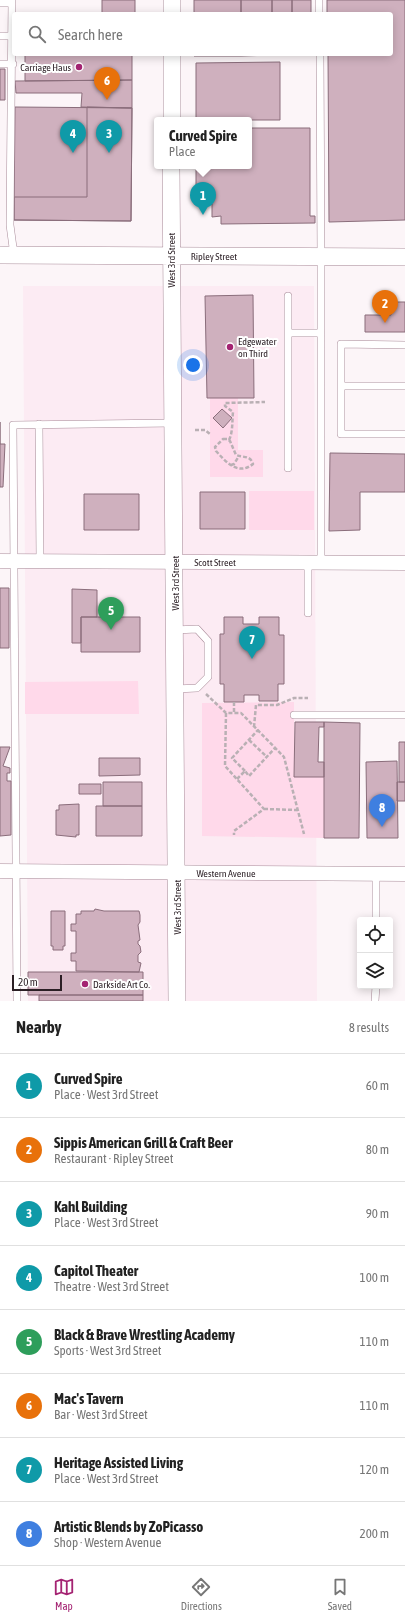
<!DOCTYPE html>
<meta charset="utf-8">
<style>
:root{--surface:#fff;--page:#f2f2f2;--text:#222;--muted:#767676;--line:#e0e0e0;--accent:#a42372}
body{margin:0;font-family:"Asap Condensed",sans-serif;background:var(--page);color:var(--text)}
.controls{position:absolute;right:12px;bottom:12px;display:grid;overflow:hidden;border-radius:4px;box-shadow:0 2px 10px #0003}
.controls button{width:36px;height:36px;display:grid;place-items:center;padding:0;border:0;border-bottom:1px solid var(--line);background:var(--surface);color:var(--text);font:20px sans-serif}
.scale{position:absolute;left:12px;bottom:10px;width:50px;box-sizing:border-box;padding-left:4px;border:2px solid #2b1f25;border-top:0;font-size:11px;line-height:14px;white-space:nowrap;color:#2b1f25;-webkit-text-stroke:3px #fff;paint-order:stroke}
.you{position:absolute;left:193px;top:365px;width:14px;height:14px;margin:-10px;border:3px solid #fff;border-radius:50%;background:#1a73e8;box-shadow:0 0 0 6px #1a73e833}
.badge{display:grid;place-items:center;width:26px;height:26px;border-radius:50%;background:var(--accent);color:#fff;font-size:13px;font-weight:700}
.pin{position:absolute;translate:-50% -33px;filter:drop-shadow(0 1px 2px #0008)}
.pin::after{content:'';position:absolute;top:21px;width:14px;height:12px;background:inherit;clip-path:polygon(0 0,100% 0,50% 100%)}
.popup{position:absolute;left:154px;top:117px;width:98px;height:52px;box-sizing:border-box;display:grid;place-content:center;border-radius:4px;background:var(--surface);filter:drop-shadow(0 1px 3px #0005);font-size:13px;white-space:nowrap;color:var(--muted)}
.popup b{font-size:15px;color:var(--text)}
.popup::after{content:'';position:absolute;left:50%;top:100%;margin-left:-8px;border:8px solid transparent;border-top-color:var(--surface)}
.list{margin:0;padding:0;list-style:none}
h2{display:flex;justify-content:space-between;align-items:center;height:52px;margin:0;padding:0 16px;font-size:17px}
h2 small{font-size:13px;font-weight:400;color:var(--muted)}
.list li{display:grid;grid-template-columns:26px 1fr auto;gap:12px;align-items:center;box-sizing:border-box;height:64px;padding:0 16px;border-top:1px solid var(--line)}
.list b{display:block;font-size:15px;white-space:nowrap}
.list p{margin:0;font-size:13px;white-space:nowrap;color:var(--muted)}
.list em{font-size:13px;font-style:normal;color:var(--muted)}
.icon{flex:none;width:22px;height:22px;fill:none;stroke:currentColor;stroke-width:2;stroke-linecap:round;stroke-linejoin:round}
.map{position:relative;flex:none;width:405px;height:1001px;overflow:hidden}
.search{position:absolute;background:var(--surface);box-shadow:0 2px 10px #0003;left:12px;right:12px;top:12px;height:44px;display:flex;align-items:center;gap:10px;box-sizing:border-box;padding:0 14px;border-radius:4px;color:var(--muted);font-size:15px}
.sheet{height:564px;background:var(--surface)}
nav{display:flex;justify-content:space-around;align-items:center;box-sizing:border-box;height:56px;border-top:1px solid var(--line);background:var(--surface);font-size:11px;color:var(--muted)}
nav a{display:grid;justify-items:center;gap:2px}
nav .on{color:var(--accent)}
.map>svg:first-child{display:block}
</style>
<div class="map">
<svg width="405" height="1001" viewBox="0 0 405 1001">
<rect width="100%" height="100%" fill="#fcf5f8"/>
<path fill="#fcebf3" d="M23 286H314L317 1001H28Z"/>
<path fill="#ffd9ea" d="M210 398H238V450H263V477H210Z
M249 491H314V530H249Z
M138 681 139 714H25V682Z
M294 702V777H324V838L202 836V703Z"/>
<path fill="#cfb0be" stroke="#8a6d7b" d="M102 0H135V14H102Z
M194 0H241V14H194Z
M241 0H272V14H241Z
M272 0H292V14H272Z
M292 0H311V14H292Z
M327 0H405V220L329 222 328 54H391V14H327Z
M25 54H132V80L25 81Z
M194 54H241V56H194Z
M241 54H273V55L241 56Z
M280 62V120H196V63Z
M0 69H5V100H0Z
M132 80V108L81 107 82 93H16L15 81Z
M15 107 132 108 131 221 14 220Z
M87 107 132 108 131 221 14 220V197H87Z
M249 128H310V216H315V223L221 224V216L212 217V204H196V166H249Z
M253 295 254 398H207L205 296Z
M391 302H405V332H365V315H391Z
M222 409 232 418 223 428 213 418Z
M0 422V444H5L3 487H0Z
M330 453 405 454V492H360V530L329 531Z
M200 492H245V529H200Z
M84 494H139V530H84Z
M0 588H9V648H0Z
M72 589 97 590V617H81V643H72Z
M81 617H140V652H81Z
M224 617H243V624H259V617H279V635H284V684H278V701H259V695H244V702H224V684H220V634H224Z
M295 722H324V727H319L318 762H324V777H294Z
M324 722 360 723 359 838H324Z
M399 742H405V782H399Z
M0 747H10L3 766 10 768V773H7V781H11V835L0 836Z
M99 758H140V775L99 776Z
M397 761 398 838H367L366 762Z
M103 782H142V806H103Z
M397 782H405V801H397Z
M79 784H101V794H79Z
M79 804V835H76V837L56 835V810H59V805Z
M96 806H142V836H96Z
M95 909 104 911H139L140 915V922L138 925 140 940 138 941V944L140 946 141 952 138 955V962L141 963 139 972 76 971V961H71V953H76V931H71V924H76V914H81V911H94Z
M51 911H65V946H63V950H53V946H51Z
M28 972H143V995H28Z
M39 995H143V1001H39Z"/>
<g fill="none" stroke-linecap="round" stroke-linejoin="round">
<defs>
<path id="service" d="M12 0 10 225 14 255
M319 0V14
M0 3H12
M0 36H12
M320 54 321 257V563
M0 64H13
M288 296V468
M288 333H321
M405 345 341 344V434H405
M341 386H405
M39 424 40 561
M308 563V613
M175 630 197 629 208 641V677L197 688 176 689
M294 715H405
M376 920V874
M17 1001 13 425 173 423
M375 1001 376 986"/>
<path id="minor" d="M0 561 405 563
M0 871 405 874"/>
<path id="tertiary" d="M172 14V0
M172 120V54
M171 166 177 1001
M0 255 405 257"/>
</defs>
<use href="#service" stroke="#a88a98" stroke-width="8"/>
<use href="#minor" stroke="#a88a98" stroke-width="15"/>
<use href="#tertiary" stroke="#a88a98" stroke-width="18"/>
<path stroke="#b9b0b4" stroke-width="2.5" stroke-dasharray="4 2" stroke-linecap="butt" d="M195 430H205L210 434
M223 439H227L230 441 236 455C244 458 250 455 253 464 238 476 226 462 216 451L215 447Z
M229 440C233 432 232 422 233 412L225 406V403L265 402
M231 465 234 464 239 456
M206 694 226 713H241L284 757 304 834
M234 702V713
M226 713 225 766 264 809 234 831V835
M254 727 256 705H277L294 698H308
M249 740 266 756
M245 771 232 758 258 730
M237 779 245 771 249 776 275 748
M264 809 298 810"/>
<use href="#service" stroke="#fff" stroke-width="7"/>
<use href="#minor" stroke="#fff" stroke-width="14"/>
<use href="#tertiary" stroke="#fff" stroke-width="17"/>
</g>
<g fill="#a42372" stroke="#fff" stroke-width="1.5">
<circle cx="79" cy="67" r="4"/>
<circle cx="230" cy="347" r="4"/>
<circle cx="85" cy="984" r="4"/>
</g>
<g text-anchor="middle" dominant-baseline="central" stroke-width="4" stroke-linejoin="round" paint-order="stroke">
<g font-size="10" fill="#2b1f25" stroke="#fff" text-anchor="start">
<text x="71" y="67" text-anchor="end">Carriage Haus</text>
<text x="238" y="341">Edgewater<tspan x="238" dy="12">on Third</tspan></text>
<text x="93" y="984">Darkside Art Co.</text>
</g>
<g font-size="10" fill="#2b1f25" stroke="#fff">
<text x="214" y="256">Ripley Street</text>
<text transform="translate(171 260) rotate(-90)">West 3rd Street</text>
<text x="215" y="562">Scott Street</text>
<text transform="translate(175 583) rotate(-90)">West 3rd Street</text>
<text x="226" y="873">Western Avenue</text>
<text transform="translate(177 907) rotate(-90)">West 3rd Street</text>
</g>
</g>
</svg>
<div class="controls">
<button><svg class="icon" aria-label="locate" viewBox="0 0 24 24"><circle cx="12" cy="12" r="6"/><path d="M12 2v4M12 18v4M2 12h4M18 12h4"/></svg></button>
<button><svg class="icon" aria-label="layers" viewBox="0 0 24 24"><path d="M12 4l9 5-9 5-9-5zM3 14l9 5 9-5"/></svg></button>
</div>
<div class="scale">20 m</div>
<div class="you"></div>
<div class="pin badge" style="left:203px;top:215px;background:#0f9aa8">1</div>
<div class="popup"><b>Curved Spire</b>Place</div>
<div class="pin badge" style="left:385px;top:323px;background:#e8710a">2</div>
<div class="pin badge" style="left:109px;top:153px;background:#0f9aa8">3</div>
<div class="pin badge" style="left:73px;top:153px;background:#0f9aa8">4</div>
<div class="pin badge" style="left:111px;top:630px;background:#2e9e5b">5</div>
<div class="pin badge" style="left:107px;top:100px;background:#e8710a">6</div>
<div class="pin badge" style="left:252px;top:659px;background:#0f9aa8">7</div>
<div class="pin badge" style="left:382px;top:827px;background:#3f7fe0">8</div>
<div class="search"><svg class="icon" aria-label="search" viewBox="0 0 24 24"><circle cx="10" cy="10" r="6"/><path d="M15 15l6 6"/></svg>Search here</div>
</div>
<section class="sheet">
<h2>Nearby<small>8 results</small></h2>
<ul class="list">
<li><span class="badge" style="background:#0f9aa8">1</span><div><b>Curved Spire</b><p>Place · West 3rd Street</p></div><em>60 m</em></li>
<li><span class="badge" style="background:#e8710a">2</span><div><b>Sippis American Grill &amp; Craft Beer</b><p>Restaurant · Ripley Street</p></div><em>80 m</em></li>
<li><span class="badge" style="background:#0f9aa8">3</span><div><b>Kahl Building</b><p>Place · West 3rd Street</p></div><em>90 m</em></li>
<li><span class="badge" style="background:#0f9aa8">4</span><div><b>Capitol Theater</b><p>Theatre · West 3rd Street</p></div><em>100 m</em></li>
<li><span class="badge" style="background:#2e9e5b">5</span><div><b>Black &amp; Brave Wrestling Academy</b><p>Sports · West 3rd Street</p></div><em>110 m</em></li>
<li><span class="badge" style="background:#e8710a">6</span><div><b>Mac's Tavern</b><p>Bar · West 3rd Street</p></div><em>110 m</em></li>
<li><span class="badge" style="background:#0f9aa8">7</span><div><b>Heritage Assisted Living</b><p>Place · West 3rd Street</p></div><em>120 m</em></li>
<li><span class="badge" style="background:#3f7fe0">8</span><div><b>Artistic Blends by ZoPicasso</b><p>Shop · Western Avenue</p></div><em>200 m</em></li>
</ul>
</section>
<nav>
<a class="on"><svg class="icon" aria-label="map" viewBox="0 0 24 24"><path d="M3 6l6-2 6 2 6-2v14l-6 2-6-2-6 2zM9 4v14M15 6v14"/></svg>Map</a>
<a><svg class="icon" aria-label="directions" viewBox="0 0 24 24"><path d="M12 3l9 9-9 9-9-9zM9 14v-3h6M13 9l2 2-2 2"/></svg>Directions</a>
<a><svg class="icon" aria-label="saved" viewBox="0 0 24 24"><path d="M7 4h10v16l-5-4-5 4z"/></svg>Saved</a>
</nav>
